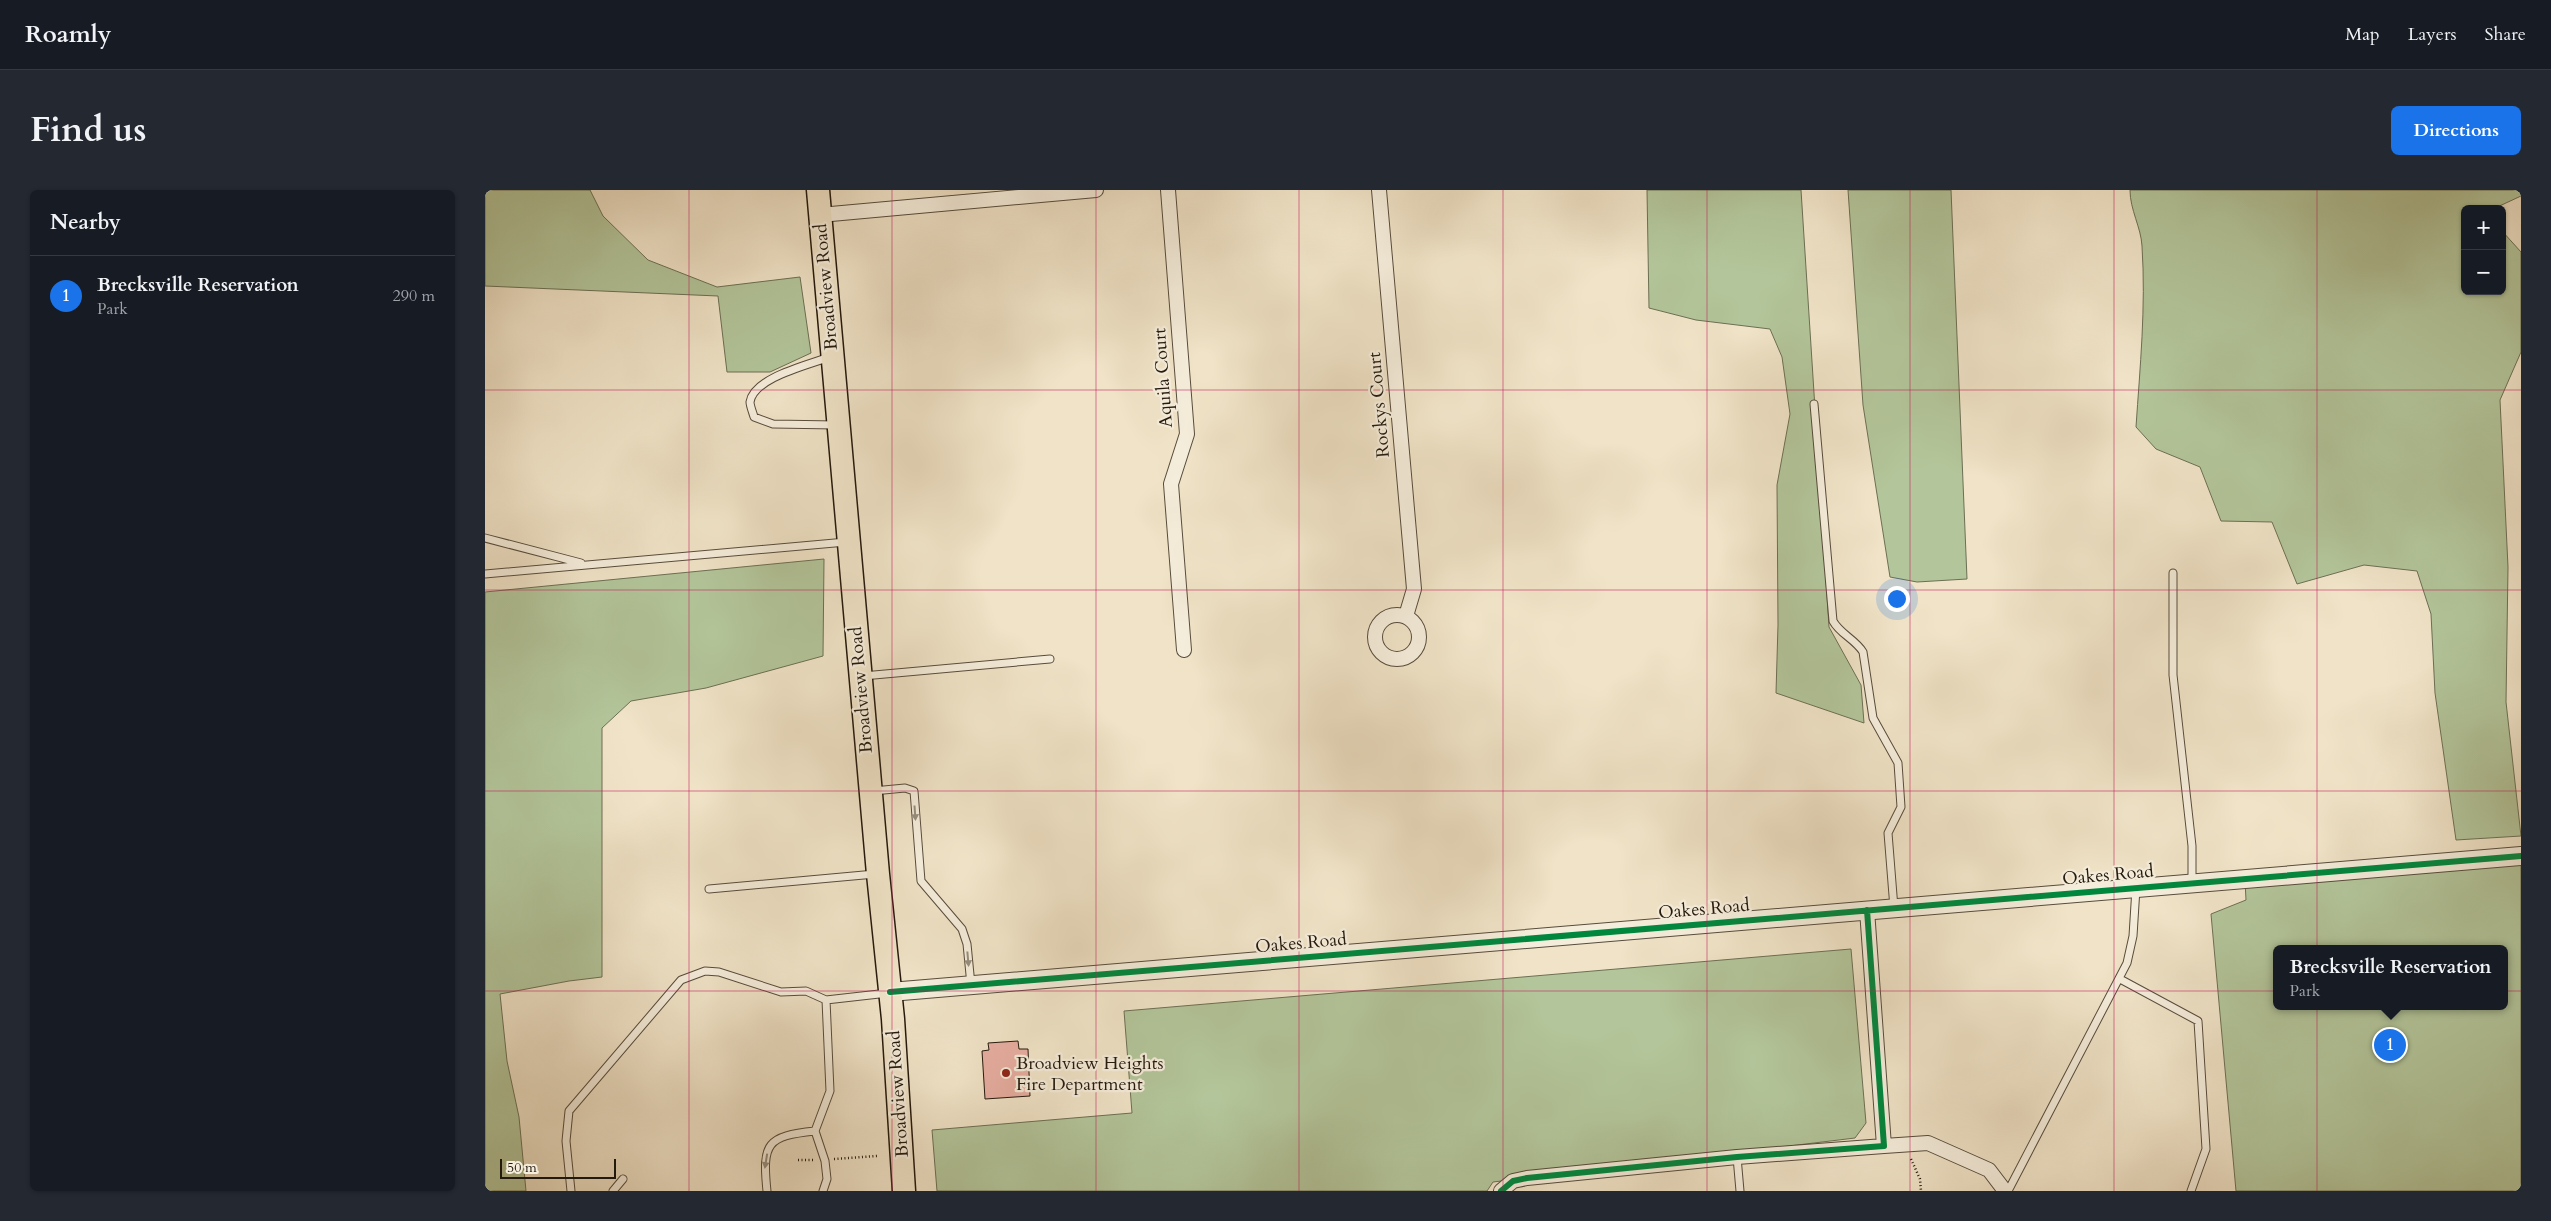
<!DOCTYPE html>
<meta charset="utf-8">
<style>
:root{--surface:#171b24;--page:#242831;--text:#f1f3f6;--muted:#9ea1a6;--line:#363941;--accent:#1a73e8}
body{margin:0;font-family:Cardo,serif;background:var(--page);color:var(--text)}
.controls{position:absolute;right:15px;top:15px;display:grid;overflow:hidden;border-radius:8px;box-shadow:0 1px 4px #0004}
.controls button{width:45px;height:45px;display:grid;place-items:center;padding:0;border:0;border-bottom:1px solid var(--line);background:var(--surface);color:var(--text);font:25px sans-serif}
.scale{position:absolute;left:15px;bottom:12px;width:116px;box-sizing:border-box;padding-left:5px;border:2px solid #24190d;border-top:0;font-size:14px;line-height:18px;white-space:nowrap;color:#24190d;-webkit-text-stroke:4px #f5eddb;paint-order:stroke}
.you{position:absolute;left:1411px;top:408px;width:18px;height:18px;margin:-12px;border:4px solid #fff;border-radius:50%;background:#1a73e8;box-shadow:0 0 0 8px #1a73e833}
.badge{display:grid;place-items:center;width:32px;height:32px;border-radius:50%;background:var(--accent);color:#fff;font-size:16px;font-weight:700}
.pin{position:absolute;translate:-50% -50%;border:2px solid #fff;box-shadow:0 1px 5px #0006}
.popup{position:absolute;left:1788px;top:755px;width:235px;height:65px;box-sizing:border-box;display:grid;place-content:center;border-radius:8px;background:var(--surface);filter:drop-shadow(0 1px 4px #0005);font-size:16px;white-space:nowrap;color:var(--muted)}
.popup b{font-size:19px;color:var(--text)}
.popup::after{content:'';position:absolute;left:50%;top:100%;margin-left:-10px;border:10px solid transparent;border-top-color:var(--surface)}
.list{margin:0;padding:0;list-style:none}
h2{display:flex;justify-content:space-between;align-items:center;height:65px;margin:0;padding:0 20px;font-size:21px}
h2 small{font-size:16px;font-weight:400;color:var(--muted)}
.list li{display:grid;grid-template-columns:32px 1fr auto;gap:15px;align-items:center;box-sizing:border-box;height:80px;padding:0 20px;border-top:1px solid var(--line)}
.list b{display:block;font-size:19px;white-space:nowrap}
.list p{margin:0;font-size:16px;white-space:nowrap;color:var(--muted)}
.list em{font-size:16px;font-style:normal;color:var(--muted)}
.map{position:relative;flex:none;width:2036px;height:1001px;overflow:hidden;border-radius:8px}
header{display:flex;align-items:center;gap:30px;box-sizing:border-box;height:70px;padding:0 25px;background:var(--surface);border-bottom:1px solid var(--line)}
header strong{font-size:24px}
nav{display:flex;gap:28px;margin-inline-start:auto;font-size:18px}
.intro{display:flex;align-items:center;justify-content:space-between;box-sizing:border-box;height:120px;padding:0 30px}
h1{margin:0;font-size:35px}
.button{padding:12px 22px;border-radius:8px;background:var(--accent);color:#fff;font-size:18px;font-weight:700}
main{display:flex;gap:30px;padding:0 30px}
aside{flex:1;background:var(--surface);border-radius:8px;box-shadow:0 1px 4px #0004}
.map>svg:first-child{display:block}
</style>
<header>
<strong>Roamly</strong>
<nav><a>Map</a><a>Layers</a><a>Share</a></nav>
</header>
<div class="intro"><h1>Find us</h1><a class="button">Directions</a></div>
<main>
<aside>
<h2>Nearby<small></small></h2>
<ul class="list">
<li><span class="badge">1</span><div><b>Brecksville Reservation</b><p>Park</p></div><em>290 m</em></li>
</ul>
</aside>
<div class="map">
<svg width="2036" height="1001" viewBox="0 0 2036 1001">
<rect width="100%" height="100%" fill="#f0e3c7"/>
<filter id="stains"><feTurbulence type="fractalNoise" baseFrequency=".004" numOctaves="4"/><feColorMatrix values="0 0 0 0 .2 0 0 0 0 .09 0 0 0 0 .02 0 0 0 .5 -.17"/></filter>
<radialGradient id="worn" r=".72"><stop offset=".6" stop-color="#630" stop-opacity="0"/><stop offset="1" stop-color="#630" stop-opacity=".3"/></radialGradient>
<path fill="#b3c59a" stroke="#6c6f54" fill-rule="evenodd" d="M0 0H105L118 26 163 70 232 97 315 87 326 163 285 182H242L233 106 0 96Z
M1162 0H1316L1344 437 1376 495 1379 533 1291 503 1293 435 1292 295 1305 224 1297 167 1285 139 1211 130 1164 118Z
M1363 0H1466L1482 389 1432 392 1405 387 1378 215Z
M1645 0H2036V6L2008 19H1980V101H2017V41L2036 62V162L2015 210 2023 377 2021 512 2036 646 1971 650 1950 503 1946 424 1932 381 1879 375 1812 394 1787 332 1736 331 1715 277 1671 259 1651 237C1655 177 1661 117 1657 56 1656 37 1645 20 1645 0Z
M339 369 338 466 221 498 146 511 117 538V787L84 791 15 804 22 871 34 927 41 1001H0V402Z
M2036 669V1001H1751L1726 724 1761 710 1760 691ZM1791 759H2019V816H1791Z
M1366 759 1381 933 1370 948 1008 992 1002 1001H452L447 940 647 923 639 821Z"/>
<path fill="#e7aea1" stroke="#24190d" d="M533 851 534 859H543L545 906 500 909 497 861 504 860 503 853Z"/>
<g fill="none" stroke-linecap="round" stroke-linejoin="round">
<defs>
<path id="service" d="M344 167C324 175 269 187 265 212 265 216 268 223 269 227L288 234 351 235
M1329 214 1348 431C1355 444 1370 449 1378 462L1388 528 1413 573 1416 617 1403 643 1409 718
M0 348 96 373
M1688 383V485L1707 656V693
M0 384 361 352
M378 486 565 469
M388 601 420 598 429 601 436 691 477 739 482 754 486 795
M224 699 390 684
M1635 789 1713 831 1721 959 1706 1001
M1252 967 1255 1001
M86 1001 81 951 84 921 196 790 220 781 234 782 296 802 321 801 341 810
M128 1001 138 989
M282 1001C277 953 282 946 330 941
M338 1001 342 989 340 971 330 941 345 901 341 810 403 803
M1523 1001 1642 773 1648 746 1651 698"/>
<path id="minor" d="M683 0 702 244 686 294 699 460
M894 0 929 399 921 426
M335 25 611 0
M890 447a22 22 0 1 1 44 0a22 22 0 1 1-44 0Z
M1399 956 1443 953 1504 980 1520 1001
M1016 1001 1028 991 1042 988 1252 967 1399 956 1382 720"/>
<path id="tertiary" d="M405 802 2036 666"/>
<path id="primary" d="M333 0 393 684 408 829 419 1001"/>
</defs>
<use href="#service" stroke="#574c3c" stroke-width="9"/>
<use href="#minor" stroke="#574c3c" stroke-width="16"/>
<use href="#tertiary" stroke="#574c3c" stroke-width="20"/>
<use href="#primary" stroke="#24190d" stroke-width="25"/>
<path stroke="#24190d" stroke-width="2.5" stroke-dasharray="1 2.5" stroke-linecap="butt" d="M349 969 392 966
M1426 969 1435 989 1436 1001
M313 970H329"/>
<use href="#service" stroke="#f5eddb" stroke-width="7"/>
<use href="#minor" stroke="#f5eddb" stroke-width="14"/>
<use href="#tertiary" stroke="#f5eddb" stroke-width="18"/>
<use href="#primary" stroke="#f0e3c7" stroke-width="22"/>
<defs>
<path id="cycleway" d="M405 802 2036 666
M1016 1001 1028 991 1042 988 1252 967 1399 956 1382 720"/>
</defs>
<use href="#cycleway" stroke="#f5eddb" stroke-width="9"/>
<use href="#cycleway" stroke="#00873e" stroke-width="6"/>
</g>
<defs><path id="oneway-solid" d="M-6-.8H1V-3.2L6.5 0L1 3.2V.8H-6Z" transform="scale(1.25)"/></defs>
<g fill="#978e7e">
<use href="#oneway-solid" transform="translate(430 623) rotate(86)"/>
<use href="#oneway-solid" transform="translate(483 769) rotate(85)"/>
<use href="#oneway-solid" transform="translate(281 971) rotate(99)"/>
</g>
<path fill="none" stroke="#c2185b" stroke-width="1" stroke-opacity="0.55" d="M204 0V1001M407 0V1001M611 0V1001M814 0V1001M1018 0V1001M1222 0V1001M1425 0V1001M1629 0V1001M1832 0V1001M0 200H2036M0 400H2036M0 601H2036M0 801H2036"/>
<circle fill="#8f2418" stroke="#f5eddb" stroke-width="2" cx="521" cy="883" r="5"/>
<g text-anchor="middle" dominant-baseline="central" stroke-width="4.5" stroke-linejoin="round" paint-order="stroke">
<g font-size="18" fill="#24190d" stroke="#f5eddb">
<text transform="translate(341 97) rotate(-95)">Broadview Road</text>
<text transform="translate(678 188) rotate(-94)">Aquila Court</text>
<text transform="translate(894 215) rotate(-95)">Rockys Court</text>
<text transform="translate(376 500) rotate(-95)">Broadview Road</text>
<text transform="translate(1623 685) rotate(-5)">Oakes Road</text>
<text transform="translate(1219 719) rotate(-5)">Oakes Road</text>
<text transform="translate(816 753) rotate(-5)">Oakes Road</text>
<text transform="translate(413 904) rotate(-94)">Broadview Road</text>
</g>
<g font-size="18" fill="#24190d" stroke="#f5eddb" text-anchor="start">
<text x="531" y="873">Broadview Heights<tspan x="531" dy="21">Fire Department</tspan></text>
</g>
</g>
<rect width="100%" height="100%" filter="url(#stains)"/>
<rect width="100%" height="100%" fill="url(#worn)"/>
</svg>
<div class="controls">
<button>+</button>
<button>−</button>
</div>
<div class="scale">50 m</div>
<div class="you"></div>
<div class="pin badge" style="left:1905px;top:855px">1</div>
<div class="popup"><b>Brecksville Reservation</b>Park</div>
</div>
</main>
